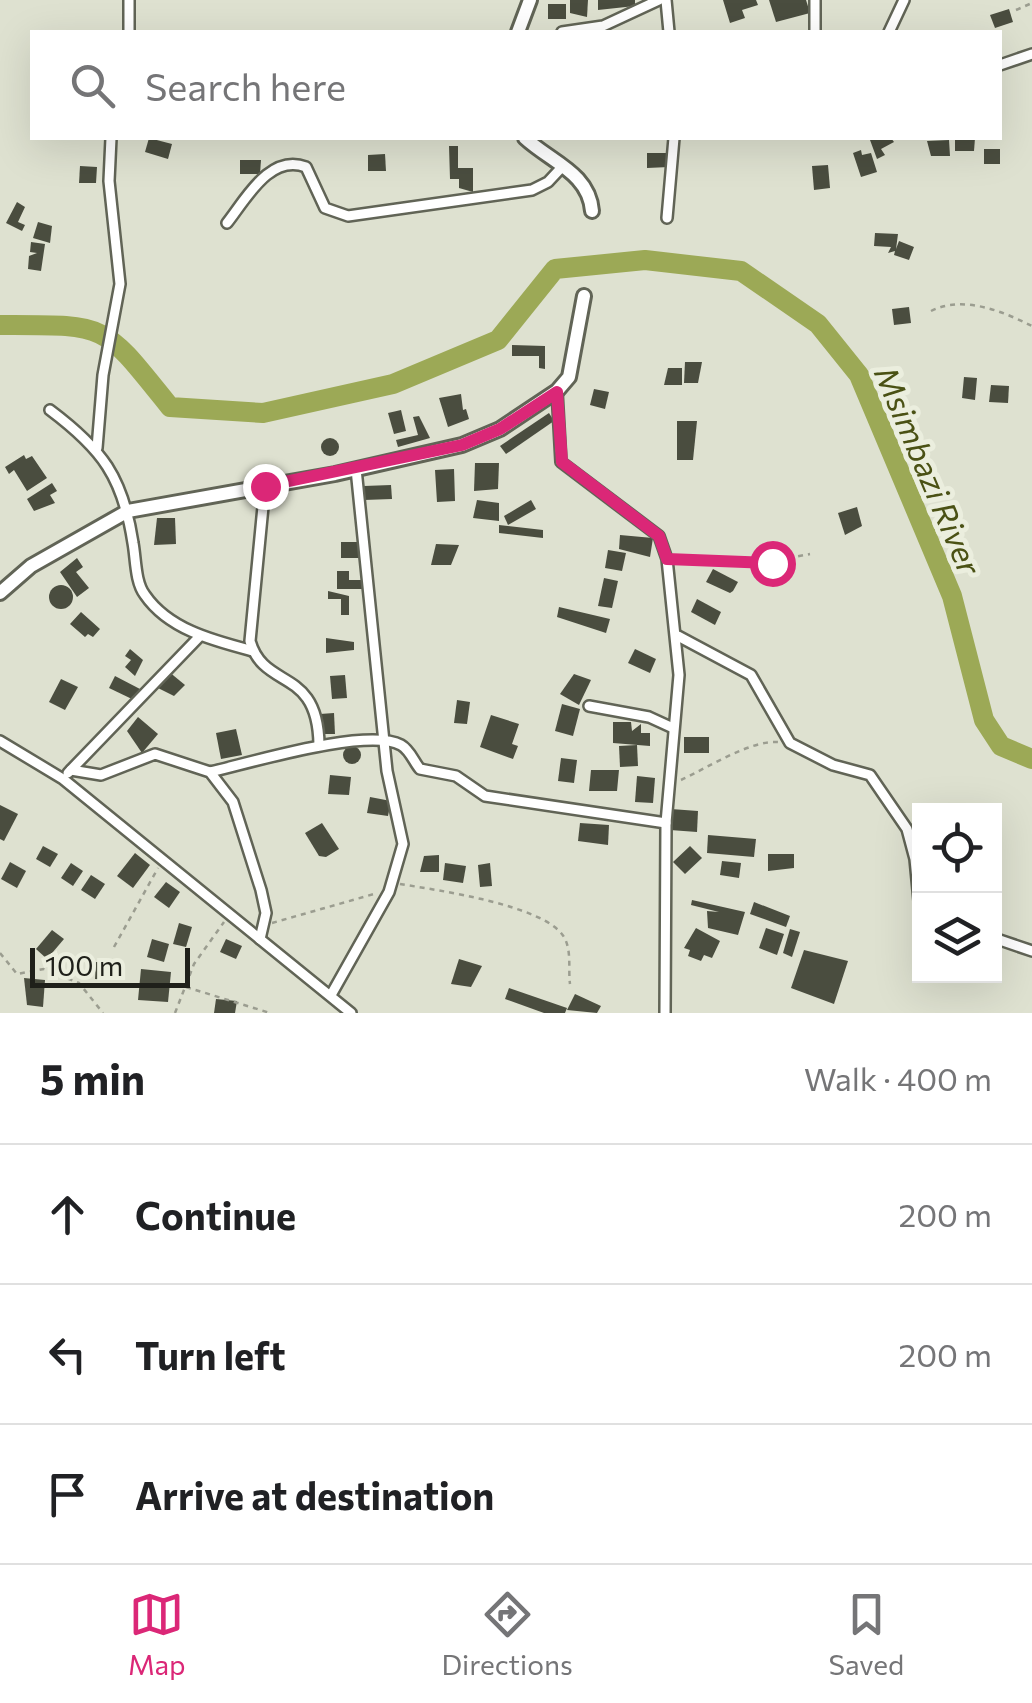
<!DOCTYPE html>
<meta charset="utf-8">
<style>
body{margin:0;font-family:Commissioner,sans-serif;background:#f6f6f6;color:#202124}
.controls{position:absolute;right:30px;bottom:30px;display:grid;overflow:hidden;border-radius:0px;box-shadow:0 10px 40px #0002}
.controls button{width:90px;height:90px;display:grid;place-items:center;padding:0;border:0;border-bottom:2px solid #e0e0e0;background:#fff;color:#202124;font:50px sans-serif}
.scale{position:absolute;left:30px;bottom:25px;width:160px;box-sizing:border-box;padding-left:10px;border:5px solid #1f201a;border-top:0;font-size:28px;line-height:35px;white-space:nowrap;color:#1f201a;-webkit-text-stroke:8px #ebeede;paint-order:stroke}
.stop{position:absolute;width:30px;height:30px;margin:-22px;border:8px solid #db2777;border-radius:50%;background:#fff}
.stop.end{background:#db2777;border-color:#fff;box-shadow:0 2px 10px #0008}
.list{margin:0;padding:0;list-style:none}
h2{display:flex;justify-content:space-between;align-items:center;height:130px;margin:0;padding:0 40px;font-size:42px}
h2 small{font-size:32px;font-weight:400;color:#757577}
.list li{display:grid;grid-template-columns:65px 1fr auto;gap:30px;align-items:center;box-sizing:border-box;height:140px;padding:0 40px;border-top:2px solid #e0e0e0}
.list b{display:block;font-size:38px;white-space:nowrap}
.list em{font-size:32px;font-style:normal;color:#757577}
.icon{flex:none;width:55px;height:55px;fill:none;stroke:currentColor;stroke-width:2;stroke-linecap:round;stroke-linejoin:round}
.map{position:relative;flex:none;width:1032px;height:1013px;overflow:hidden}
.search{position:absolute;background:#fff;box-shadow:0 10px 40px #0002;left:30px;right:30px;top:30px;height:110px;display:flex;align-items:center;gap:25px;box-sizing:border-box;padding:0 35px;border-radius:0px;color:#757577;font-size:38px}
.sheet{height:550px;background:#fff}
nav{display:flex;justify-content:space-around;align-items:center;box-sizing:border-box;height:140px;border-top:2px solid #e0e0e0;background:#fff;font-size:28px;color:#757577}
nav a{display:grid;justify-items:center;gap:5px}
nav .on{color:#db2777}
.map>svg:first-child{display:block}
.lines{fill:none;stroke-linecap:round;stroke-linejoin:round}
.river{stroke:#9ca956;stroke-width:20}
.building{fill:#4a4d3f}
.street-casing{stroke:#616456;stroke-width:14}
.secondary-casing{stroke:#616456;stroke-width:18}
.path{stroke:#9b9d90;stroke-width:2.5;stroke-dasharray:5 5;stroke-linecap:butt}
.street{stroke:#fff;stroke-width:9}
.secondary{stroke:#fff;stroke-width:12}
.route{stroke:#db2777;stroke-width:12}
.labels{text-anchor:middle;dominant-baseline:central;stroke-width:10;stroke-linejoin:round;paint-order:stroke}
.water-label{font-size:32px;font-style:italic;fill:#4a5114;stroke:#ebeede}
</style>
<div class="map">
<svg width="1032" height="1013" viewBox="0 0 1032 1013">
<rect width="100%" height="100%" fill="#dee1d0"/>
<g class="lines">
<path class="river" d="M0 325C109 325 102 322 170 407L263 413 393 384 498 340 555 269 645 260 741 271 818 324 859 375 952 596 984 720 1001 746 1032 759"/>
</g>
<g class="building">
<path d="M570 0H588L587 17 570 13Z"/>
<path d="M598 0H635V6L598 10Z"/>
<path d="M723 0H756L758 5 742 10 745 18 730 23Z"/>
<path d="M769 0H806L810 13 776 22Z"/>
<rect x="548" y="4" width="18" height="15"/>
<path d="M1009 9 1013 22 995 28 990 15Z"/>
<path d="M149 138 172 144 168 159 145 152Z"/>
<path d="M875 138H891L894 142 881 149 885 155 877 159 870 140Z"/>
<path d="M955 138H975L974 151H955Z"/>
<path d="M949 140 950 156H931L927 141Z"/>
<path d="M449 146H458V168H473V192L459 188V179H450Z"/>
<rect x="984" y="149" width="16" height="15"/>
<path d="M861 150 862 155 871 153 877 172 861 177 853 153Z"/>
<path d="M647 153H669V167L647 168Z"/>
<path d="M385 154 386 171H368V155Z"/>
<path d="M240 160H261L260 174H240Z"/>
<path d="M828 165 830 188 814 190 812 166Z"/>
<path d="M80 166 97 167 96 183H79Z"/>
<path d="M17 202 25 207 18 222 25 225 22 231 6 223Z"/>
<path d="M38 222 52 226 50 243 33 238Z"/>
<path d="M875 233 898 234 896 249 899 241 914 247 909 260 894 255 895 251 888 253 891 247 874 246Z"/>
<path d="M31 242 45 244 41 271 28 269 29 256 37 253 30 252Z"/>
<path d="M909 307 911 323 894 325 892 309Z"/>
<path d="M512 345 545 346V369L539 368V356H512Z"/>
<path d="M685 362H702L698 383H684Z"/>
<path d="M668 368H682V385H664Z"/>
<path d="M964 377 977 378 975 400 962 398Z"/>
<path d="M991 385 1009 386 1008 403 989 402Z"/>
<path d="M594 389 609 392 605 409 590 405Z"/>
<path d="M461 394 463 410 466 409 469 419 448 427 439 398Z"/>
<path d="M401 410 406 431 394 434 388 413Z"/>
<path d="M549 413 554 421 506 454 500 446Z"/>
<path d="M419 416 430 438 398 447 396 440 418 435 413 417Z"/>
<path d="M677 421H697L693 460H677Z"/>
<circle cx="330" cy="447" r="9"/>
<path d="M24 455 26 459 32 456 47 478 27 491 14 470 9 474 5 467Z"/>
<path d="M475 463H499L498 489 474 491Z"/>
<path d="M454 469 455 501 437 502 435 470Z"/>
<path d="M52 483 57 491 50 495 55 503 34 511 27 499Z"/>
<path d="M391 485 392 499 364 500V486Z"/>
<path d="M477 500 499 503V521L473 518Z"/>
<path d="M531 500 536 509 508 525 504 516Z"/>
<path d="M857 507 862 526 845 535 838 513Z"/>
<path d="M157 518H175L176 544 154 545Z"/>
<path d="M499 525 543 530V538L499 533Z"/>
<path d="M620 535 653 538 650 557 619 549Z"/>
<rect x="341" y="542" width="20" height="16"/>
<path d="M436 544 459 545 451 565H431Z"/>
<path d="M608 550 626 553 622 571 605 568Z"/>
<path d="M77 558 83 567 76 572 89 588 77 597 60 572Z"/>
<path d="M713 569 738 582 733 591 730 593 706 582Z"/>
<path d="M337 571H349V580H362V589H337Z"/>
<path d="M604 578 618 581 612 608 598 606Z"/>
<circle cx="61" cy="597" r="12"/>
<path d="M328 591 349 596V615H341V599H328Z"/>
<path d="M697 599 721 612 715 625 691 612Z"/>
<path d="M559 607 610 619 606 633 557 617Z"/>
<path d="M81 612 100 629 93 637 88 634 85 637 70 624Z"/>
<path d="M326 638 354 642V650L326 653Z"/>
<path d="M130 649 143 660 135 676 125 667 131 660 125 656Z"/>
<path d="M635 649 656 659 650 673 628 663Z"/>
<path d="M168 671 185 685 174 696 154 686Z"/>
<path d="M574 674 591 680 579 705 560 694Z"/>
<path d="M345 675 347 698 332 699 330 676Z"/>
<path d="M115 676 140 689 134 700 109 688Z"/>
<path d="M61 679 78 687 65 710 49 702Z"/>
<path d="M457 700 470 702 467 724 454 723Z"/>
<path d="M562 704 580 709 573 736 555 731Z"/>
<path d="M334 713 335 734H321L320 714Z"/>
<path d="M491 715 519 724 512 744 518 746 513 759 480 747Z"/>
<path d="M138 717 158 734 142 753 127 731Z"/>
<path d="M613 722H631L632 731 641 724V733H650V746L613 743Z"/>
<path d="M236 729 242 755 221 759 216 733Z"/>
<rect x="684" y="737" width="25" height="16"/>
<path d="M637 745 638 766 620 767 619 746Z"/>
<circle cx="352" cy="755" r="9"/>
<path d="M561 758 577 760 574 783 558 781Z"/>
<path d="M591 770H619L617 791H589Z"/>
<path d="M330 775 351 777 349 795 328 794Z"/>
<path d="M637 776 655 778 653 803 635 802Z"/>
<path d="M370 797 391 801 388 816 367 813Z"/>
<path d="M0 805 18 814 4 841 0 839Z"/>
<path d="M671 809 698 811 697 832 670 830Z"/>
<path d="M322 823 339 849 326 857 319 856 305 833Z"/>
<path d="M580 823 609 825 608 845 578 841Z"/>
<path d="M708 835 756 839 754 857 707 853Z"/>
<path d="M43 846 58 854 50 867 36 859Z"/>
<path d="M690 846 702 858 685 874 673 862Z"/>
<path d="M135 853 150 865 133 888 117 876Z"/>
<path d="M768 854H794V868L768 871Z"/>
<path d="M439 855V872H420L424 856Z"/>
<path d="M722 861 741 863 739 878 720 875Z"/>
<path d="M10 862 26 871 17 888 1 879Z"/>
<path d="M71 863 83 871 73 886 61 878Z"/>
<path d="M445 863 466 866 463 883 443 880Z"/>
<path d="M490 863 492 886 480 887 478 865Z"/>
<path d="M91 875 105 884 95 899 81 890Z"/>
<path d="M166 882 180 892 169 908 154 897Z"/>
<path d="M692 900 745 912 738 935 708 928 707 911 719 912 691 905Z"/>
<path d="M754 902 790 916 786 927 750 914Z"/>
<path d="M179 923 192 927 186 947 173 944Z"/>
<path d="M696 928 720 941 712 958 704 955 701 961 688 956 690 950 684 948Z"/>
<path d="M766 928 784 934 777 955 759 948Z"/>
<path d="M790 929 800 932 792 957 783 953Z"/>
<path d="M52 930 64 939 47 959 36 949Z"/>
<path d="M152 939 169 944 164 962 147 957Z"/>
<path d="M226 939 242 946 236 959 220 952Z"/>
<path d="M804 950 848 961 834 1004 791 988Z"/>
<path d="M459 959 482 966 471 987 451 984Z"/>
<path d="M96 962 116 963 115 980 95 979Z"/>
<path d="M141 969 171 972 168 1002 138 1000Z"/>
<path d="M24 978 45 980 43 1007 27 1005Z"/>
<path d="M509 988 567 1008 565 1013H544L505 999Z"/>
<path d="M575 994 601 1006 597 1013 567 1010Z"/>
<path d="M216 999 237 1001 235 1013H214Z"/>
</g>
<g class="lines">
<defs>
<g id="street">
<path d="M666 0 669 32"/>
<path d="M129 32V0"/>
<path d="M562 32 603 26 659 0"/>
<path d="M815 32V0"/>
<path d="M889 32 904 0"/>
<path d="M1000 65 1032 54"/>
<path d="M667 218 674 138"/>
<path d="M227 223C246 199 270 153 306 167L325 208 348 216 532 190 548 182 562 167"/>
<path d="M557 391 561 462 659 536 667 559 679 675 666 823 665 1013"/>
<path d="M50 410C102 449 123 477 133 543 136 559 135 582 145 595 169 630 215 641 253 651"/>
<path d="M97 448 103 375 120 284 109 181 111 138"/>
<path d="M265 486 250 641C264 691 318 666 319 745"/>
<path d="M678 636 751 675 790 743 833 765 870 775 907 829 915 859 920 911"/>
<path d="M589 706 649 717 673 728"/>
<path d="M0 741 63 779 351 1013"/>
<path d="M71 770 101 775 155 754 210 772 233 802 261 890 266 913 260 939"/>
<path d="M210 772C250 763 367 727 401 745 410 750 414 762 420 769L456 776 485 796 666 823"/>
<path d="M68 773 200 636"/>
<path d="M994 938 1032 951"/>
<path d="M331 995 389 892 403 844 387 771 356 469"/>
</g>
<g id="secondary">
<path d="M518 32 530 0"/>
<path d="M525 138C551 162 589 173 592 211"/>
<path d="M0 593 31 566 128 511 335 474 462 445 500 429 557 391 569 377 584 296"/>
</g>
</defs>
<use href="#street" class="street-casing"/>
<use href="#secondary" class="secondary-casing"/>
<g class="path">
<path d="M1016 10 1032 3"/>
<path d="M931 311C963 295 1002 311 1032 326"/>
<path d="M679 559 758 564 810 554"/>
<path d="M681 780C709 767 750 740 779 742"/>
<path d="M400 884C436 890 545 905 564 937 572 951 568 970 570 984"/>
<path d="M272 923 374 894"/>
<path d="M114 947 158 868"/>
<path d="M0 953 17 974 44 969 79 983 103 1013"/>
<path d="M186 987 270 1013"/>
<path d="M175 1013 194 964 224 922"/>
</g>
<use href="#street" class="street"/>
<use href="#secondary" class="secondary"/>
</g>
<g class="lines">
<path class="route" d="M265 486 462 445 500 429 557 392 562 462 659 536 667 559 772 563"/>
</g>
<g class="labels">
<g class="water-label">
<text transform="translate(929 470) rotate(67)">Msimbazi River</text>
</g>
</g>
</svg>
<div class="controls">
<button><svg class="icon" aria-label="locate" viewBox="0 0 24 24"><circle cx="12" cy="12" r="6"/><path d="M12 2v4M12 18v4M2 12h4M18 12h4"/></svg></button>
<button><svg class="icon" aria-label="layers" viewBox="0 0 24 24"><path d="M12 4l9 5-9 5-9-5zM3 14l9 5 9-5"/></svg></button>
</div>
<div class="scale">100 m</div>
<div class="stop" style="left:772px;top:563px"></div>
<div class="stop end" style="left:265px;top:486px"></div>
<div class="search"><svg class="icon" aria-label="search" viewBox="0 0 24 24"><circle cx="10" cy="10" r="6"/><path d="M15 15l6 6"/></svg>Search here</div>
</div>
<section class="sheet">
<h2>5 min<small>Walk · 400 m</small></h2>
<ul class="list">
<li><svg class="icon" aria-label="ahead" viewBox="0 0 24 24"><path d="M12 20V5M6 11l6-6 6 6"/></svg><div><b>Continue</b></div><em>200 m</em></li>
<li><svg class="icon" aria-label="left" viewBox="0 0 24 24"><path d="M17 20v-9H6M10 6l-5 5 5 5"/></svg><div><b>Turn left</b></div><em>200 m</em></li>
<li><svg class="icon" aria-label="arrive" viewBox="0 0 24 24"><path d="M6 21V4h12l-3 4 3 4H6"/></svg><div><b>Arrive at destination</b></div></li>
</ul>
</section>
<nav>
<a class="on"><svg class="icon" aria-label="map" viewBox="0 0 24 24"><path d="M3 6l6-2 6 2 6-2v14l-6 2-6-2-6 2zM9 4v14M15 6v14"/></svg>Map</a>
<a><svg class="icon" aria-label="directions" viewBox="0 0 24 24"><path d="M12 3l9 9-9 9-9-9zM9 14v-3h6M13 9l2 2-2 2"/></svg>Directions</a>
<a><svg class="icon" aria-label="saved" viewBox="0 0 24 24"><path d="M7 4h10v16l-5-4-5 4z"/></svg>Saved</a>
</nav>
